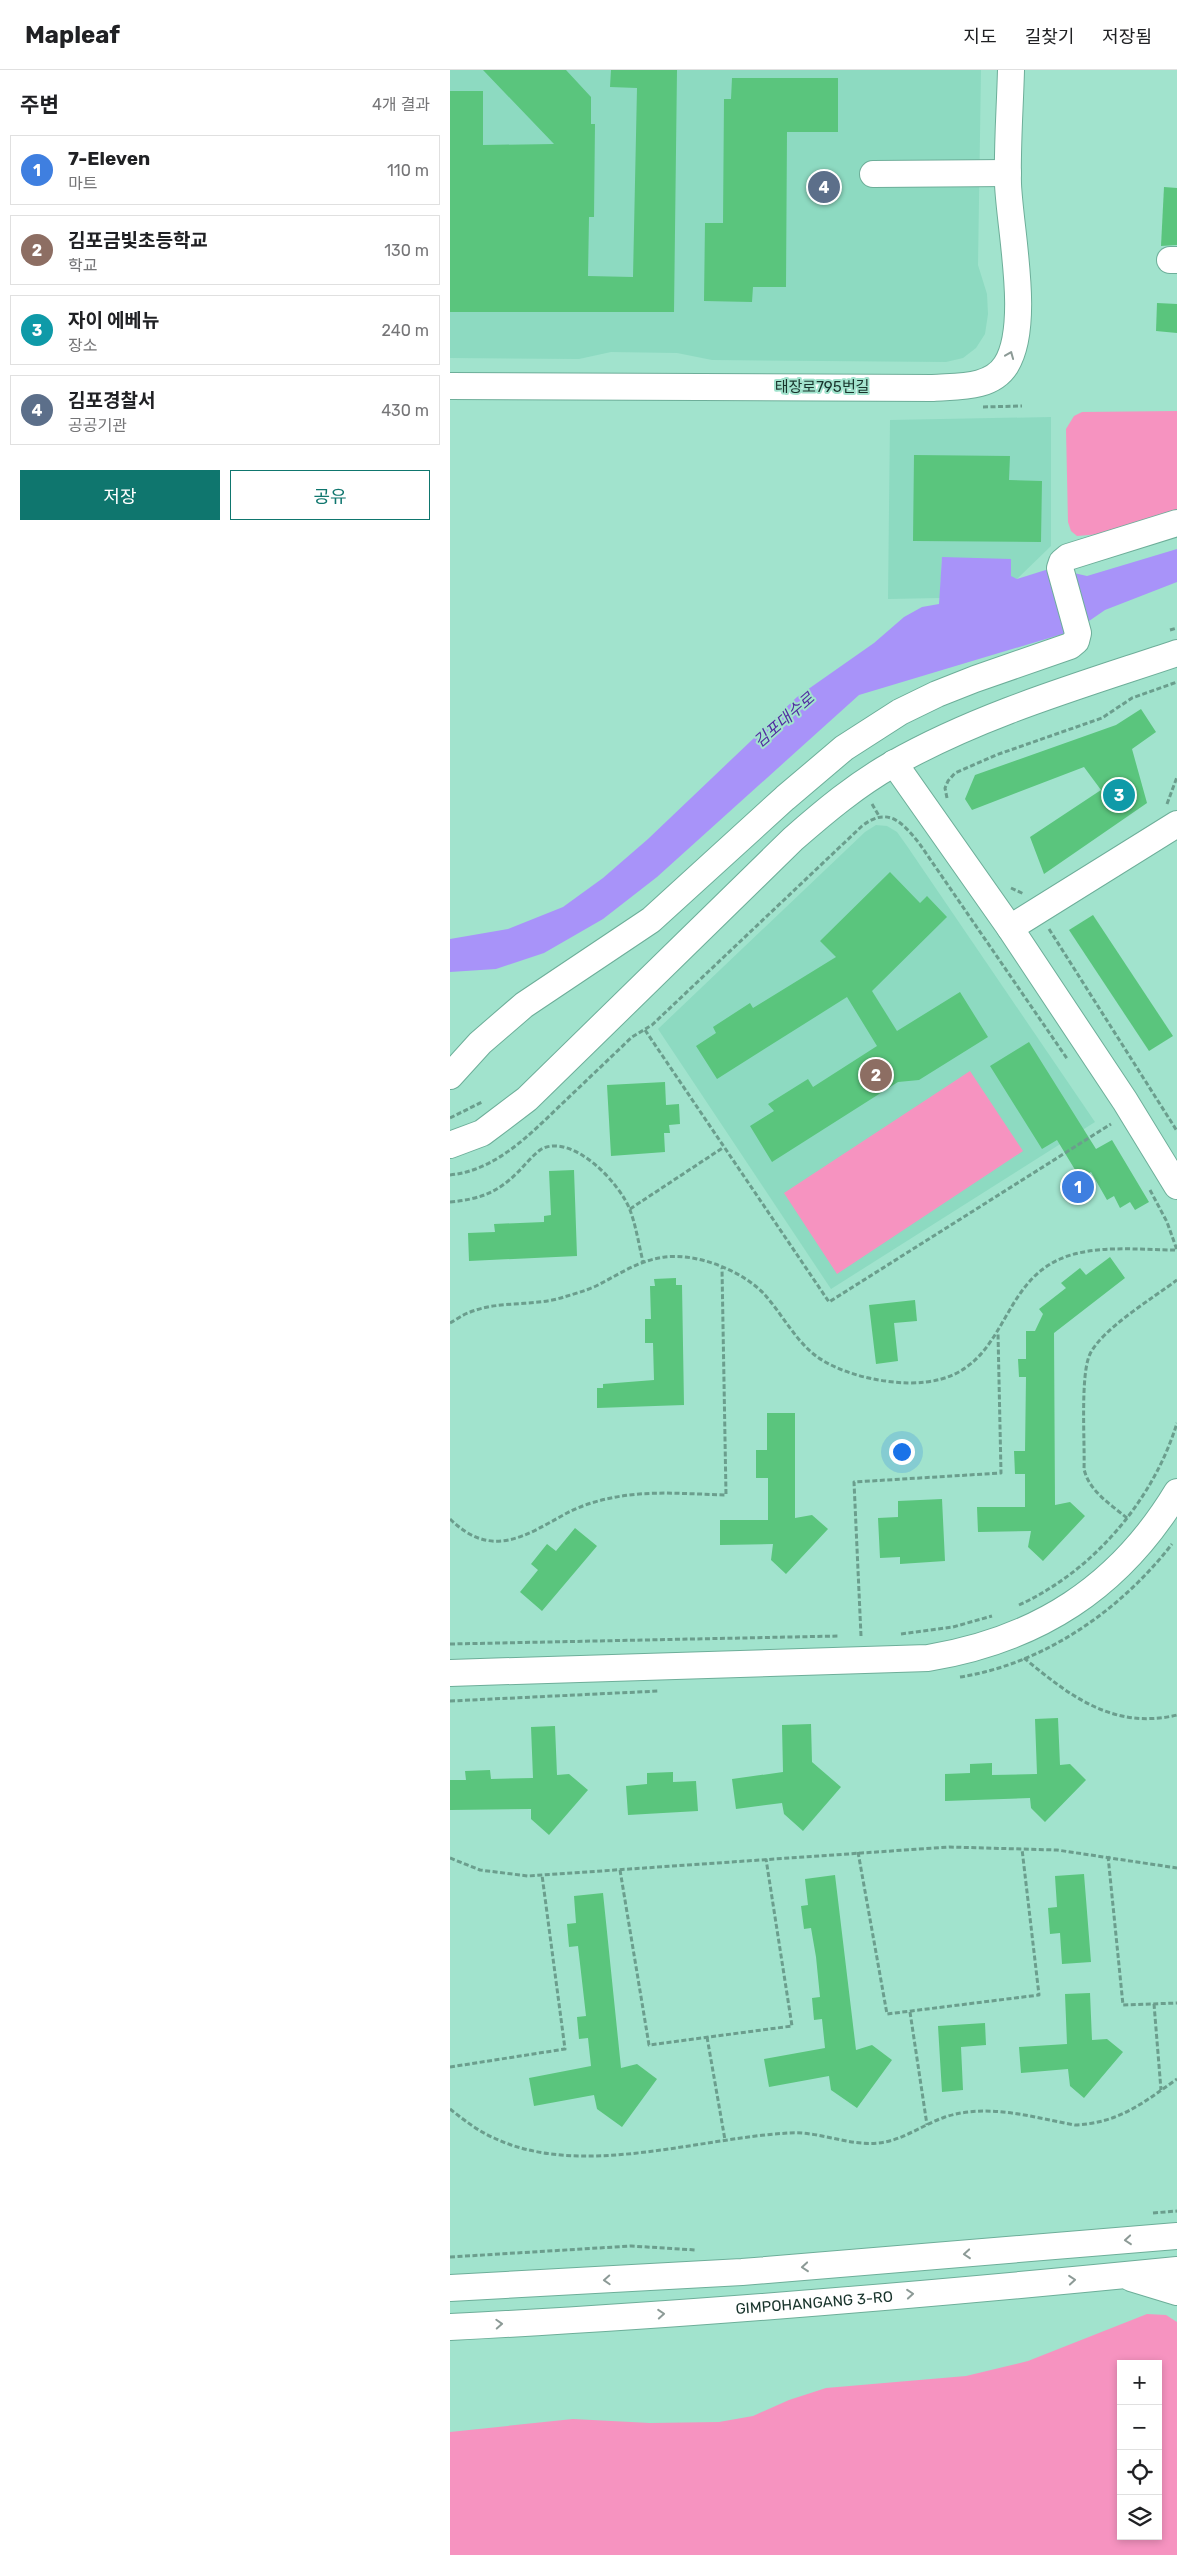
<!DOCTYPE html>
<html lang="ko">
<meta charset="utf-8">
<style>
body{margin:0;font-family:Rubik,"Noto Sans KR",sans-serif;background:#f2f2f2;color:#202124}
.controls{position:absolute;right:15px;bottom:15px;display:grid;overflow:hidden;border-radius:0px;box-shadow:0 2px 8px #0003}
.controls button{width:45px;height:45px;display:grid;place-items:center;padding:0;border:0;border-bottom:1px solid #e0e0e0;background:#fff;color:#202124;font:25px sans-serif}
.you{position:absolute;left:451px;top:1381px;width:18px;height:18px;margin:-12px;border:4px solid #fff;border-radius:50%;background:#1a73e8;box-shadow:0 0 0 8px #1a73e833}
.badge{display:grid;place-items:center;width:32px;height:32px;border-radius:50%;background:#0f766e;color:#fff;font-size:16px;font-weight:700}
.pin{position:absolute;translate:-50% -50%;border:2px solid #fff;box-shadow:0 1px 5px #0006}
.list{margin:0;padding:0;list-style:none}
h2{display:flex;justify-content:space-between;align-items:center;height:65px;margin:0;padding:0 20px;font-size:21px}
h2 small{font-size:16px;font-weight:400;color:#757577}
.list li{display:grid;grid-template-columns:32px 1fr auto;gap:15px;align-items:center;box-sizing:border-box;height:70px;margin:0 10px 10px;padding:0 10px;border:1px solid #e0e0e0;border-radius:0px}
.list b{display:block;font-size:19px;white-space:nowrap}
.list p{margin:0;font-size:16px;white-space:nowrap;color:#757577}
.list em{font-size:16px;font-style:normal;color:#757577}
.actions{display:flex;gap:10px;padding:15px 20px}
.actions a{flex:1;padding:11px 0;border:1px solid #0f766e;border-radius:0px;text-align:center;font-size:18px;color:#0f766e}
.actions .main{background:#0f766e;color:#fff}
.icon{flex:none;width:28px;height:28px;fill:none;stroke:currentColor;stroke-width:2;stroke-linecap:round;stroke-linejoin:round}
.map{position:relative;flex:none;width:727px;height:2485px;overflow:hidden}
header{display:flex;align-items:center;gap:30px;box-sizing:border-box;height:70px;padding:0 25px;background:#fff;border-bottom:1px solid #e0e0e0}
header strong{font-size:24px}
nav{display:flex;gap:28px;margin-inline-start:auto;font-size:18px}
main{display:flex}
aside{flex:1;background:#fff}
.map>svg:first-child{display:block}
.built{fill:#8ddac1}
.green{fill:#f693c0;fill-rule:evenodd}
.water{fill:#a893f9}
.building{fill:#5ac57d}
.lines{fill:none;stroke-linecap:round;stroke-linejoin:round}
.minor-casing{stroke:#6dae99;stroke-width:28}
.path{stroke:#6b9e8d;stroke-width:3;stroke-dasharray:5 2.5;stroke-linecap:butt}
.minor{stroke:#fff;stroke-width:26}
.oneway{stroke:#8c9a96}
.labels{text-anchor:middle;dominant-baseline:central;stroke-width:4;stroke-linejoin:round;paint-order:stroke}
.street-label{font-size:15px;fill:#19342c;stroke:#a1e3cd}
.water-label{font-size:16px;font-style:italic;fill:#522ca0;stroke:#a1e3cd}
</style>
<header>
<strong>Mapleaf</strong>
<nav><a>지도</a><a>길찾기</a><a>저장됨</a></nav>
</header>
<main>
<aside>
<h2>주변<small>4개 결과</small></h2>
<ul class="list">
<li><span class="badge" style="background:#3f7fe0">1</span><div><b>7-Eleven</b><p>마트</p></div><em>110 m</em></li>
<li><span class="badge" style="background:#8d6e63">2</span><div><b>김포금빛초등학교</b><p>학교</p></div><em>130 m</em></li>
<li><span class="badge" style="background:#0f9aa8">3</span><div><b>자이 에베뉴</b><p>장소</p></div><em>240 m</em></li>
<li><span class="badge" style="background:#5c6f8a">4</span><div><b>김포경찰서</b><p>공공기관</p></div><em>430 m</em></li>
</ul>
<div class="actions"><a class="main">저장</a><a>공유</a></div>
</aside>
<div class="map">
<svg width="727" height="2485" viewBox="0 0 727 2485">
<rect width="100%" height="100%" fill="#a1e3cd"/>
<g class="built">
<path d="M0 0H531L528 195 537 224 538 244 535 264 526 278 513 288 496 292 262 290 227 283 161 282 129 289 0 288Z"/>
<path d="M601 347V476L567 509 492 487 490 528 438 529 440 350Z"/>
<path d="M426 755 437 756 447 762 457 776 645 1052 381 1219 208 959 415 762Z"/>
</g>
<g class="green">
<path d="M727 341V441L651 464 627 466 621 461 618 452 616 359 624 346 632 342Z"/>
<path d="M520 1001 573 1081 387 1204 334 1123Z"/>
<path d="M697 2244 716 2245 727 2252V2485H0V2362L123 2349 200 2353 269 2352 303 2346 339 2330 376 2318 516 2306 578 2291ZM671 2294H708V2466H671Z"/>
</g>
<path class="water" d="M727 479V512L655 540 626 560 409 625 207 807 153 849 94 883 46 899 0 902V869L58 859 113 837 153 808 198 769 347 627 424 573 454 547 472 537 489 534 492 487 561 489V506L567 509 602 498 637 506Z"/>
<g class="building">
<path d="M33 0H116L141 27V54H145L144 147H139L138 206 183 207 187 18 160 17 161 0H227L224 242H0V21H33V75L104 74Z"/>
<path d="M282 8H388V62H337L336 217H303L302 232 254 231 255 153H273L274 29H281Z"/>
<path d="M714 117 727 118V175L711 176Z"/>
<path d="M707 233 727 234V263L706 261Z"/>
<path d="M464 385 560 386 559 410 592 411 591 472 463 471Z"/>
<path d="M691 639 706 662 682 679 697 733 594 804 580 767 651 720 634 697 522 740 515 729 525 705 666 655Z"/>
<path d="M440 802 470 833 477 826 497 847 422 921 447 961 510 922 538 967 469 1010 448 1012 322 1092 300 1056 324 1041 318 1034 358 1009 363 1017 427 976 397 927 267 1009 246 976 266 963 263 957 300 933 303 938 386 887 370 871Z"/>
<path d="M643 845 723 966 699 981 619 860Z"/>
<path d="M579 972 646 1079 662 1070 699 1132 685 1140 680 1132 670 1138 664 1126 657 1130 641 1102 630 1108 607 1070 592 1079 540 996Z"/>
<path d="M215 1012 216 1035 229 1034 230 1054 219 1055 220 1063H214L215 1082 161 1086 157 1015Z"/>
<path d="M124 1100 127 1186 19 1191 18 1163 45 1162 44 1154 94 1152V1146L101 1145 99 1101Z"/>
<path d="M660 1187 675 1208 604 1263 605 1435 620 1432 635 1446 593 1491 578 1477 581 1461 528 1462 527 1437H575V1404H565L564 1381H575L576 1307H569L568 1289H576V1261H585L593 1244 589 1239 616 1218 611 1213 630 1198 636 1205Z"/>
<path d="M226 1208V1215H232L234 1335 147 1338V1318H153V1314L204 1310 203 1273H195V1249H201L200 1216H205L204 1209Z"/>
<path d="M465 1230 467 1251 444 1253 448 1291 426 1294 419 1235Z"/>
<path d="M317 1343H345V1448L362 1445 378 1459 336 1504 321 1490 323 1474 270 1475V1450H318V1408H306V1380H317Z"/>
<path d="M492 1429 495 1491 450 1494V1487L430 1488 428 1448 448 1447V1431Z"/>
<path d="M125 1458 147 1476 92 1541 70 1522 88 1500 81 1494 97 1474 106 1481Z"/>
<path d="M608 1648 610 1695 620 1694 636 1710 595 1752 581 1738 580 1728 495 1731V1704L520 1703V1694L542 1693V1705L587 1704 585 1649Z"/>
<path d="M361 1654 362 1692 391 1717 353 1761 334 1744 332 1733 286 1739 282 1709 333 1702 332 1655Z"/>
<path d="M105 1656 107 1705 119 1704 138 1720 99 1765 81 1749V1739L0 1740V1710H16L15 1701 40 1700 41 1709 83 1708 81 1657Z"/>
<path d="M223 1702V1712L246 1711 248 1741 178 1745 176 1716 197 1714V1703Z"/>
<path d="M634 1804 641 1892 612 1894 610 1863 600 1864 598 1838 607 1837 605 1806Z"/>
<path d="M385 1805 406 1980 422 1975 442 1990 407 2038 381 2020 379 2006 319 2017 314 1989 375 1978 372 1949 364 1950 362 1928 370 1927 366 1887 361 1858 354 1859 351 1836 358 1835 355 1809Z"/>
<path d="M153 1823 171 1998 187 1994 207 2009 172 2057 147 2039 144 2025 84 2036 79 2008 141 1996 138 1968 129 1969 127 1947 136 1946 128 1876 119 1877 117 1854 126 1853 124 1826Z"/>
<path d="M640 1923 642 1970 657 1969 673 1982 634 2028 620 2016 618 1999 571 2003 569 1977 617 1974 615 1924Z"/>
<path d="M535 1953 536 1975 511 1977 513 2020 492 2022 488 1956Z"/>
</g>
<g class="lines">
<defs>
<g id="minor">
<path d="M423 104 558 103"/>
<path d="M720 190H727"/>
<path d="M0 316 483 318C507 316 541 319 556 295 581 255 560 161 558 114 557 76 560 38 561 0"/>
<path d="M444 693 560 858 675 1031 727 1116"/>
<path d="M560 858 727 754"/>
<path d="M0 1006 30 973 74 935 201 850 335 728 394 678 450 642 487 624 525 609 620 576 626 571 628 563 610 498 612 492 618 487 727 453"/>
<path d="M0 1075 32 1063 77 1029 343 769C375 741 406 715 443 694 531 644 632 615 727 583"/>
<path d="M0 1603 478 1588C587 1570 669 1518 727 1422"/>
<path d="M681 2208 727 2222"/>
<path d="M0 2218 292 2202 727 2166"/>
<path id="s1" d="M0 2257C243 2245 485 2224 727 2200"/>
</g>
</defs>
<use href="#minor" class="minor-casing"/>
<g class="path">
<path d="M533 337 572 336"/>
<path d="M720 560 727 558"/>
<path d="M497 728 495 718 498 711 505 703 546 685 652 648 682 628 727 612"/>
<path d="M422 734 429 746"/>
<path d="M717 734 727 707"/>
<path d="M561 818 574 824"/>
<path d="M599 859 727 1061"/>
<path d="M195 960 379 1232 661 1054"/>
<path d="M0 1048 32 1032"/>
<path d="M0 1105C48 1100 82 1062 116 1030 138 1009 160 988 182 967L202 955 412 756C438 736 452 752 469 773L618 990"/>
<path d="M700 1120 717 1152 727 1180"/>
<path d="M0 1132C30 1129 47 1123 68 1102 75 1095 82 1086 90 1080 121 1061 170 1113 180 1140 186 1156 189 1175 193 1192"/>
<path d="M180 1139 274 1077"/>
<path d="M0 1253C6 1250 12 1245 18 1243 47 1230 83 1237 114 1227 124 1224 135 1221 146 1216 168 1205 189 1190 215 1187 248 1183 293 1201 315 1225 332 1244 345 1270 366 1286 391 1304 428 1312 458 1313 559 1314 542 1219 610 1189 644 1174 691 1180 727 1180"/>
<path d="M677 1448C660 1434 639 1421 634 1399 635 1373 630 1305 640 1284 652 1259 703 1228 727 1210"/>
<path d="M0 1449C42 1490 75 1466 117 1443 130 1436 146 1431 161 1428 198 1420 238 1424 276 1425L272 1198"/>
<path d="M569 1535C643 1501 703 1431 727 1353"/>
<path d="M451 1564 503 1557 542 1546"/>
<path d="M411 1566 404 1412 551 1403 548 1263"/>
<path d="M0 1574 389 1566"/>
<path d="M574 1588C620 1626 663 1660 727 1645"/>
<path d="M510 1607C594 1594 671 1540 722 1474"/>
<path d="M0 1631 209 1621"/>
<path d="M408 1782 437 1944 589 1925 572 1779"/>
<path d="M658 1786 673 1935 727 1933"/>
<path d="M0 1788 30 1800 78 1806 499 1777 607 1780 727 1798"/>
<path d="M170 1800 199 1975 342 1956 316 1789"/>
<path d="M704 1934 711 2020"/>
<path d="M460 1942 477 2055"/>
<path d="M257 1967 275 2070"/>
<path d="M0 1997 115 1979 92 1805"/>
<path d="M0 2039C14 2050 28 2061 44 2068 131 2109 247 2068 339 2063 369 2061 398 2076 428 2073 452 2071 472 2055 495 2047 538 2033 581 2047 625 2055 669 2053 693 2033 727 2009"/>
<path d="M703 2143 727 2141"/>
<path d="M0 2187 181 2176 246 2180"/>
</g>
<use href="#minor" class="minor"/>
</g>
<defs><path id="oneway-chevron" d="M-2-3.5L2.5 0L-2 3.5" fill="none" stroke-width="1.6" stroke-linecap="round" stroke-linejoin="round" transform="scale(1.25)"/></defs>
<g class="oneway">
<use href="#oneway-chevron" transform="translate(560 285) rotate(-68)"/>
<use href="#oneway-chevron" transform="translate(678 2170) rotate(175)"/>
<use href="#oneway-chevron" transform="translate(517 2184) rotate(175)"/>
<use href="#oneway-chevron" transform="translate(355 2197) rotate(175)"/>
<use href="#oneway-chevron" transform="translate(157 2210) rotate(177)"/>
<use href="#oneway-chevron" transform="translate(622 2210) rotate(-5)"/>
<use href="#oneway-chevron" transform="translate(460 2224) rotate(-5)"/>
<use href="#oneway-chevron" transform="translate(211 2244) rotate(-4)"/>
<use href="#oneway-chevron" transform="translate(49 2254) rotate(-3)"/>
</g>
<g class="labels">
<g class="street-label">
<text x="372" y="317">태장로795번길</text>
<text stroke="none"><textPath href="#s1" startOffset="365">GIMPOHANGANG 3-RO</textPath></text>
</g>
<g class="water-label">
<text transform="translate(334 650) rotate(-41)">김포대수로</text>
</g>
</g>
</svg>
<div class="controls">
<button>+</button>
<button>−</button>
<button><svg class="icon" aria-label="locate" viewBox="0 0 24 24"><circle cx="12" cy="12" r="6"/><path d="M12 2v4M12 18v4M2 12h4M18 12h4"/></svg></button>
<button><svg class="icon" aria-label="layers" viewBox="0 0 24 24"><path d="M12 4l9 5-9 5-9-5zM3 14l9 5 9-5"/></svg></button>
</div>
<div class="you"></div>
<div class="pin badge" style="left:628px;top:1117px;background:#3f7fe0">1</div>
<div class="pin badge" style="left:426px;top:1005px;background:#8d6e63">2</div>
<div class="pin badge" style="left:669px;top:725px;background:#0f9aa8">3</div>
<div class="pin badge" style="left:374px;top:117px;background:#5c6f8a">4</div>
</div>
</main>
